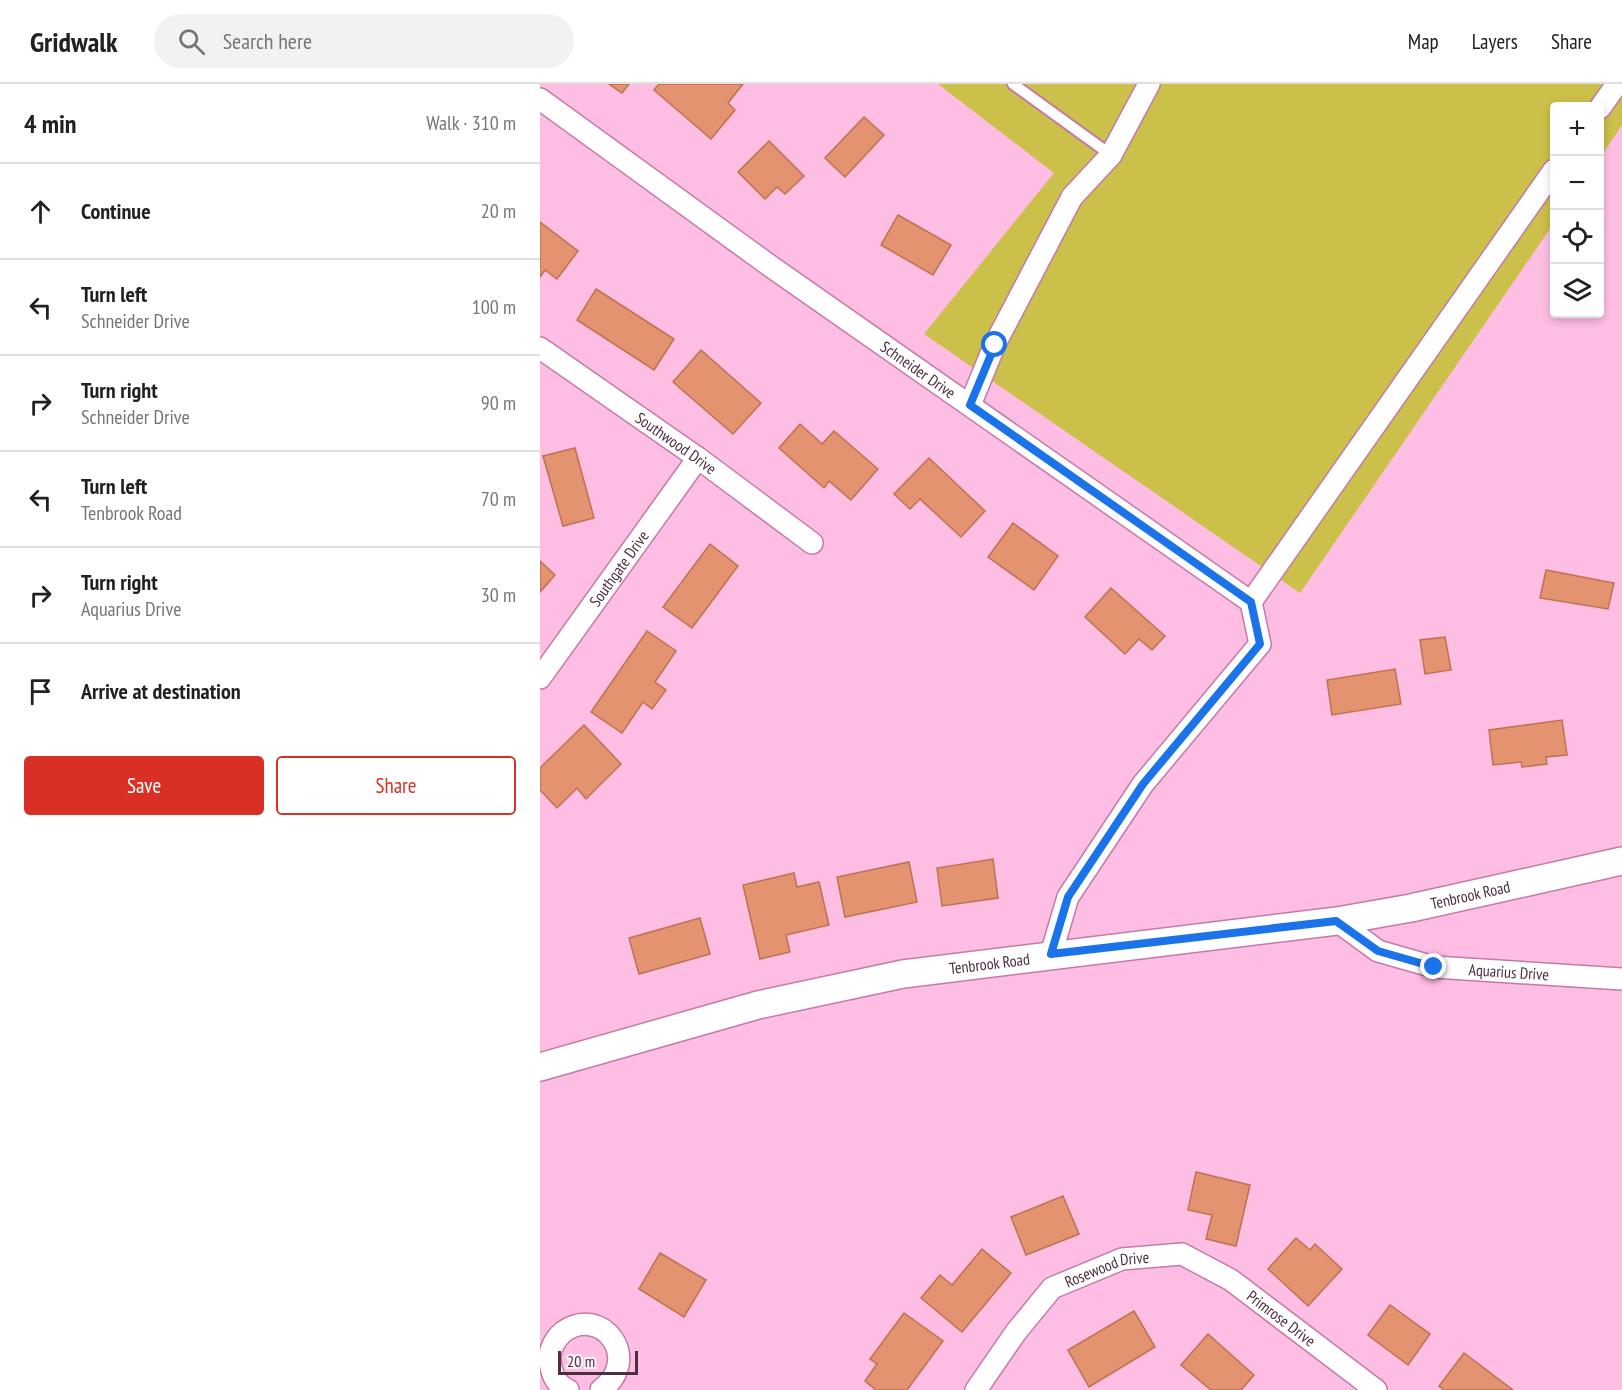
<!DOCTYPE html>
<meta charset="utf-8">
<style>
body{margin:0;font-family:"PT Sans Narrow",sans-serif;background:#f2f2f2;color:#202124}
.controls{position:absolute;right:18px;top:18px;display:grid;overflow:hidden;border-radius:6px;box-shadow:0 3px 9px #0003}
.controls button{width:54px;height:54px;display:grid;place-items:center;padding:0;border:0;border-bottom:2px solid #e0e0e0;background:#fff;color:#202124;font:30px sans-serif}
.scale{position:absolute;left:18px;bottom:15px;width:80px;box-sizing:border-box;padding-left:6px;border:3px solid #4d2d40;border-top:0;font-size:16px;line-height:21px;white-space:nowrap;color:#4d2d40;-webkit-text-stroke:4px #faf2f6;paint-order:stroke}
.stop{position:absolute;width:18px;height:18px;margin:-14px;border:4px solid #1a73e8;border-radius:50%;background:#fff}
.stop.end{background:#1a73e8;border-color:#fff;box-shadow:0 2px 6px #0008}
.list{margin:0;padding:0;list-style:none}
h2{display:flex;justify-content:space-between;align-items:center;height:78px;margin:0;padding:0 24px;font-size:26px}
h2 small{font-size:20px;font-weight:400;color:#757577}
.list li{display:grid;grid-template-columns:39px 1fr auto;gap:18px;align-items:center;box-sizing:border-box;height:96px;padding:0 24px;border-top:2px solid #e0e0e0}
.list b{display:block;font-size:22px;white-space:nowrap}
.list p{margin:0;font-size:20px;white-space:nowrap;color:#757577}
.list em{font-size:20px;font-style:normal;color:#757577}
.actions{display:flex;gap:12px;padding:18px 24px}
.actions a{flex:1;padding:14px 0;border:2px solid #d93025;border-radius:6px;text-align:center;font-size:21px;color:#d93025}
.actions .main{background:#d93025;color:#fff}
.icon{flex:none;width:33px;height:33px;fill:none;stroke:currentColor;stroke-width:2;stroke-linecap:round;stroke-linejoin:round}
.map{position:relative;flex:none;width:1082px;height:1306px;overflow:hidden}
header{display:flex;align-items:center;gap:36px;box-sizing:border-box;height:84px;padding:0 30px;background:#fff;border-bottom:2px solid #e0e0e0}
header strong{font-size:28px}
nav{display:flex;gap:33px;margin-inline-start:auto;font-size:21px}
.search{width:420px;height:54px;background:#f2f2f2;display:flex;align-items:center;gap:15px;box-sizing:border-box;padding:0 21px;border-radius:33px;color:#757577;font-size:22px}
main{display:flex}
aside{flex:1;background:#fff}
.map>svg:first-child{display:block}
.green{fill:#cbc049}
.building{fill:#e49370;stroke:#be714f;stroke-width:1.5}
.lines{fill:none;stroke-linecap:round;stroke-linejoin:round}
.service-casing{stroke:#c57aa6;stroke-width:14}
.minor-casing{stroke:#c57aa6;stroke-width:24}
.tertiary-casing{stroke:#c57aa6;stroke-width:30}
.service{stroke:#fff;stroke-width:10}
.minor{stroke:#fff;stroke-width:21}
.tertiary{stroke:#fff;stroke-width:27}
.route{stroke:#1a73e8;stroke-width:8}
.labels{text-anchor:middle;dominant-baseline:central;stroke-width:4.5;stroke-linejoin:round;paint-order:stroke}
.street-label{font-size:16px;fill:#4d2d40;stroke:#faf2f6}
</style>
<header>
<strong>Gridwalk</strong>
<div class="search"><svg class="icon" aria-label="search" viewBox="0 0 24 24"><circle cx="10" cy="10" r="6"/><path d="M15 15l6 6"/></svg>Search here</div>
<nav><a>Map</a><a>Layers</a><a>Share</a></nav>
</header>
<main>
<aside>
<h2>4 min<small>Walk · 310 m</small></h2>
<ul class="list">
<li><svg class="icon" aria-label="ahead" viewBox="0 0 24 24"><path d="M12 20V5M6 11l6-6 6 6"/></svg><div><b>Continue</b></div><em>20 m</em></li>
<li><svg class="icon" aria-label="left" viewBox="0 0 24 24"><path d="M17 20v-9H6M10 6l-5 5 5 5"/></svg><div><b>Turn left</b><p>Schneider Drive</p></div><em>100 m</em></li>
<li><svg class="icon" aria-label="right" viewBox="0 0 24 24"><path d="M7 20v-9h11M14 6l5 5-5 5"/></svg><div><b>Turn right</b><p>Schneider Drive</p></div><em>90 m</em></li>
<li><svg class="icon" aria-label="left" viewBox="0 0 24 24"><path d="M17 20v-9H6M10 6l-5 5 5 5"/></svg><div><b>Turn left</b><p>Tenbrook Road</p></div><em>70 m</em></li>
<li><svg class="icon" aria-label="right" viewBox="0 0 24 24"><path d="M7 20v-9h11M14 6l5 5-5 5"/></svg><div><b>Turn right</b><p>Aquarius Drive</p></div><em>30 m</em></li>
<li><svg class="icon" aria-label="arrive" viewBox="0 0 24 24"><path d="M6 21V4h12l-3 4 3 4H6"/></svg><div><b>Arrive at destination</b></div></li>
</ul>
<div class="actions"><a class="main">Save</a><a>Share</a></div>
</aside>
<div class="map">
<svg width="1082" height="1306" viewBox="0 0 1082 1306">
<rect width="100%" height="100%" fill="#febde2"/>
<path class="green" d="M398 0H1082V41L1060 74V22H1014V139L760 509 384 250 514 89Z"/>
<g class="building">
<path d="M69 0H89L82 9Z"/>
<path d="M119 0H203L188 19 195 26 171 55 114 6Z"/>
<path d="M324 33 344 51 305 93 285 74Z"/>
<path d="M229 57 264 92 245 110 237 103 225 115 198 88Z"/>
<path d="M358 131 411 161 393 191 341 161Z"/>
<path d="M0 138 38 167 17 195 5 186 0 193Z"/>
<path d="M56 205 134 255 114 286 37 236Z"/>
<path d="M161 266 221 319 193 350 133 298Z"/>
<path d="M260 340 282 360 294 347 338 385 311 416 289 397 284 404 239 364Z"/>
<path d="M35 364 54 434 23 442 3 372Z"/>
<path d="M389 374 445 427 421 453 380 415 370 425 354 410Z"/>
<path d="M473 439 518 472 494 506 448 473Z"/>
<path d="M170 460 198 482 152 544 123 523Z"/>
<path d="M0 477 15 491 0 508Z"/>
<path d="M1006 486 1074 499 1068 525 1000 514Z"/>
<path d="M571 504 625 552 612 566 599 555 585 570 545 533Z"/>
<path d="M107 547 136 567 115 598 126 606 112 625 103 618 82 649 51 628Z"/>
<path d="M905 553 911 586 885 590 880 556Z"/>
<path d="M855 585 861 620 792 631 787 596Z"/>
<path d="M1022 636 1027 671 1006 673 1007 680 982 683 981 678 953 681 949 646Z"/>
<path d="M44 641 81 680 46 715 37 704 17 724 0 706V684Z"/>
<path d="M453 775 458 814 402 822 397 784Z"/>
<path d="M369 778 377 818 305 833 297 793Z"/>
<path d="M254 789 257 803 279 798 289 841 246 851 250 868 220 875 203 801Z"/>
<path d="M160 834 170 870 99 890 89 854Z"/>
<path d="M656 1088 710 1101 696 1162 666 1155 672 1131 648 1126Z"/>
<path d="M523 1112 539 1150 486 1171 471 1133Z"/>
<path d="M756 1154 770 1166 775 1160 802 1185 768 1222 728 1185Z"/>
<path d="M442 1165 471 1189 422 1248 381 1214 400 1191 412 1201Z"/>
<path d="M120 1169 166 1196 144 1233 99 1205Z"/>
<path d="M850 1221 890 1250 868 1281 828 1251Z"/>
<path d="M594 1227 615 1263 549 1303 528 1266Z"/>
<path d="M364 1229 403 1257 367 1306H336L325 1297 337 1280 330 1275Z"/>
<path d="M668 1250 714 1291 701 1306H671L641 1281Z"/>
<path d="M924 1269 973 1306H904L899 1302Z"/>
</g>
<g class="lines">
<defs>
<path id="service" d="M473 0 571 71"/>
<g id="minor">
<path id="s1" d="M0 15 233 184 711 518 720 560 603 700 528 813 511 870"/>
<path d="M1060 24 1077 0"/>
<path id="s2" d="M0 264 158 374 272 459"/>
<path d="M430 321 455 260 532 113 571 71 609 0"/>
<path d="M711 518 1014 86"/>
<path id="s3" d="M0 594 158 374"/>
<path id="s4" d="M797 837 838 867 894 883 1082 895"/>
<path d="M28 1306C16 1301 11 1289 10 1276 9 1266 15 1255 23 1248 62 1220 103 1275 61 1306"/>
<path id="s5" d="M436 1306 476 1248 512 1204 582 1175 642 1170 691 1196 836 1306"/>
</g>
<g id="tertiary">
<path id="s6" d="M0 983 218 921 363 890 797 837 871 824 1082 777"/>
</g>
</defs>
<use href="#service" class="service-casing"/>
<use href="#minor" class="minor-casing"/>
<use href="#tertiary" class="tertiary-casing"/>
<use href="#service" class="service"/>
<use href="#minor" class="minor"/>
<use href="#tertiary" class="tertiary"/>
</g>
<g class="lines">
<path class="route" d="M455 261 430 321 711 518 720 560 603 700 528 813 511 870 796 837 838 867 894 883"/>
</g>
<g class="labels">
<g class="street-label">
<text stroke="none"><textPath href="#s1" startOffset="465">Schneider Drive</textPath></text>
<text stroke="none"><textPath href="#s2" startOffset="166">Southwood Drive</textPath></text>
<text stroke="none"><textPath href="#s3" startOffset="135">Southgate Drive</textPath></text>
<text stroke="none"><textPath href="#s6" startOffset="948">Tenbrook Road</textPath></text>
<text stroke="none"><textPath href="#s6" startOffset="462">Tenbrook Road</textPath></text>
<text stroke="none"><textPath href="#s4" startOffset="184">Aquarius Drive</textPath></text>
<text stroke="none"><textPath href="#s5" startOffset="186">Rosewood Drive</textPath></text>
<text stroke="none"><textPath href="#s5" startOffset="382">Primrose Drive</textPath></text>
</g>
</g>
</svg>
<div class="controls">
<button>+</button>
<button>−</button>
<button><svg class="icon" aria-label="locate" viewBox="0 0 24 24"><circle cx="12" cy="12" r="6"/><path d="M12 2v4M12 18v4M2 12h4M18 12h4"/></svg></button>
<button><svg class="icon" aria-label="layers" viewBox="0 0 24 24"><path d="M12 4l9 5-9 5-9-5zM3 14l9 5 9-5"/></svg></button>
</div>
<div class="scale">20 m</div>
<div class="stop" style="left:455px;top:261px"></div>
<div class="stop end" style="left:894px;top:883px"></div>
</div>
</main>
